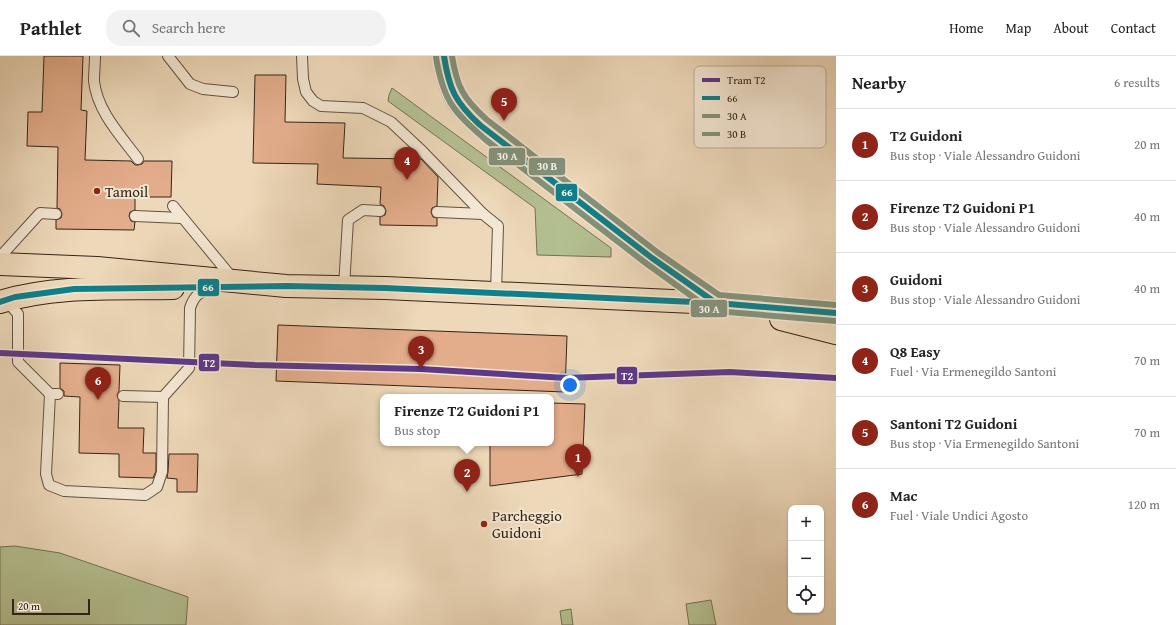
<!DOCTYPE html>
<meta charset="utf-8">
<style>
body{margin:0;font-family:"Gentium Book Plus",serif;background:#f2f2f2;color:#202124}
.controls{position:absolute;right:12px;bottom:12px;display:grid;overflow:hidden;border-radius:8px;box-shadow:0 1px 3px #0004}
.controls button{width:36px;height:36px;display:grid;place-items:center;padding:0;border:0;border-bottom:1px solid #e0e0e0;background:#fff;color:#202124;font:20px sans-serif}
.scale{position:absolute;left:12px;bottom:10px;width:78px;box-sizing:border-box;padding-left:4px;border:2px solid #352516;border-top:0;font-size:11px;line-height:14px;white-space:nowrap;color:#352516;-webkit-text-stroke:3px #f3e6d2;paint-order:stroke}
.you{position:absolute;left:570px;top:329px;width:14px;height:14px;margin:-10px;border:3px solid #fff;border-radius:50%;background:#1a73e8;box-shadow:0 0 0 6px #1a73e833}
.badge{display:grid;place-items:center;width:26px;height:26px;border-radius:50%;background:#8f2418;color:#fff;font-size:13px;font-weight:700}
.pin{position:absolute;translate:-50% -33px;filter:drop-shadow(0 1px 2px #0008)}
.pin::after{content:'';position:absolute;top:21px;width:14px;height:12px;background:inherit;clip-path:polygon(0 0,100% 0,50% 100%)}
.popup{position:absolute;left:380px;top:338px;width:174px;height:52px;box-sizing:border-box;display:grid;place-content:center;border-radius:8px;background:#fff;filter:drop-shadow(0 1px 3px #0005);font-size:13px;white-space:nowrap;color:#757577}
.popup b{font-size:15px;color:#202124}
.popup::after{content:'';position:absolute;left:50%;top:100%;margin-left:-8px;border:8px solid transparent;border-top-color:#fff}
.list{margin:0;padding:0;list-style:none}
h2{display:flex;justify-content:space-between;align-items:center;height:52px;margin:0;padding:0 16px;font-size:17px}
h2 small{font-size:13px;font-weight:400;color:#757577}
.list li{display:grid;grid-template-columns:26px 1fr auto;gap:12px;align-items:center;box-sizing:border-box;height:72px;padding:0 16px;border-top:1px solid #e0e0e0}
.list b{display:block;font-size:15px;white-space:nowrap}
.list p{margin:0;font-size:13px;white-space:nowrap;color:#757577}
.list em{font-size:13px;font-style:normal;color:#757577}
.icon{flex:none;width:22px;height:22px;fill:none;stroke:currentColor;stroke-width:2;stroke-linecap:round;stroke-linejoin:round}
.map{position:relative;flex:none;width:836px;height:569px;overflow:hidden}
header{display:flex;align-items:center;gap:24px;box-sizing:border-box;height:56px;padding:0 20px;background:#fff;border-bottom:1px solid #e0e0e0}
header strong{font-size:19px}
nav{display:flex;gap:22px;margin-inline-start:auto;font-size:14px}
.search{width:280px;height:36px;background:#f2f2f2;display:flex;align-items:center;gap:10px;box-sizing:border-box;padding:0 14px;border-radius:16px;color:#757577;font-size:15px}
main{display:flex}
aside{flex:1;background:#fff}
.map>svg:first-child{display:block}
.green{fill:#b4c092;stroke:#747254}
.building{fill:#e3ad8b;stroke:#352516}
.lines{fill:none;stroke-linecap:round;stroke-linejoin:round}
.service-casing{stroke:#63523f;stroke-width:12}
.minor-casing{stroke:#63523f;stroke-width:23}
.primary-casing{stroke:#352516;stroke-width:24}
.service{stroke:#f3e6d2;stroke-width:10}
.minor{stroke:#f3e6d2;stroke-width:21}
.primary{stroke:#edd8b9;stroke-width:22}
.bus-1-casing{stroke:#f3e6d2;stroke-width:9}
.bus-2-casing{stroke:#f3e6d2;stroke-width:9}
.bus-3-casing{stroke:#f3e6d2;stroke-width:9}
.bus-1{stroke:#0f7f89;stroke-width:6}
.bus-2{stroke:#84927b;stroke-width:6}
.bus-3{stroke:#84927b;stroke-width:6}
.tram-1-casing{stroke:#f3e6d2;stroke-width:9}
.tram-1{stroke:#5d3988;stroke-width:6}
.poi-dot{fill:#8f2418;stroke:#f3e6d2;stroke-width:1.5}
.labels{text-anchor:middle;dominant-baseline:central;stroke-width:4;stroke-linejoin:round;paint-order:stroke}
.poi-label{font-size:15px;fill:#352516;stroke:#f3e6d2;text-anchor:start}
.key{fill:#f3e6d2;stroke:#baac9a;stroke-width:1}
.key-label{font-size:11px;fill:#352516}
.line-badge{stroke:#f3e6d2;stroke-width:1.5}
.badge-label{font-size:11px;text-anchor:middle;font-weight:bold;fill:#fff}
</style>
<header>
<strong>Pathlet</strong>
<div class="search"><svg class="icon" aria-label="search" viewBox="0 0 24 24"><circle cx="10" cy="10" r="6"/><path d="M15 15l6 6"/></svg>Search here</div>
<nav><a>Home</a><a>Map</a><a>About</a><a>Contact</a></nav>
</header>
<main>
<div class="map">
<svg width="836" height="569" viewBox="0 0 836 569">
<rect width="100%" height="100%" fill="#edd8b9"/>
<filter id="stains"><feTurbulence type="fractalNoise" baseFrequency=".005" numOctaves="4"/><feColorMatrix values="0 0 0 0 .2 0 0 0 0 .09 0 0 0 0 .02 0 0 0 .5 -.17"/></filter>
<radialGradient id="worn" r=".72"><stop offset=".6" stop-color="#630" stop-opacity="0"/><stop offset="1" stop-color="#630" stop-opacity=".3"/></radialGradient>
<g class="green">
<path d="M392 32 611 192V201L537 199 535 152 388 45 389 39Z"/>
<path d="M15 490 60 497 188 541 186 569H0V491Z"/>
<path d="M711 544 716 569H689L686 548Z"/>
<path d="M571 553 573 569H562L560 555Z"/>
</g>
<g class="building">
<path d="M44 0H83L81 54 87 55 85 104 131 105 135 109H138L142 108 144 105H172L171 141H135V154L130 156 129 160 131 165 135 166 134 174 56 173V164L61 162 62 158 60 153 57 152 58 91 27 90 28 56H42Z"/>
<path d="M255 19H286L285 66 345 67 343 102 421 103 438 121 437 150 432 152 431 156 433 161 437 162V170L380 169V161L385 159 386 155 384 150 380 148 381 131 317 128 318 108 253 107Z"/>
<path d="M278 269 567 280 565 336 276 325Z"/>
<path d="M60 307 120 309 119 335 117 339 119 345 118 372H144L143 397H156V415L153 422 119 421V398L79 397 80 341 64 340V335L60 332Z"/>
<path d="M551 347 585 348 582 418 490 430V387H551Z"/>
<path d="M169 398H198L197 436H177V423L167 422 168 416Z"/>
</g>
<g class="lines">
<defs>
<g id="service">
<path d="M95 0C95 8 94 17 94 25 97 55 121 80 138 103"/>
<path d="M168 0 190 28 203 33 233 36"/>
<path d="M302 0 303 23 306 36 313 45 321 50 363 52 391 66 422 95 483 158"/>
<path d="M173 150 234 224"/>
<path d="M437 156 483 158 498 170 496 237"/>
<path d="M135 160 181 162"/>
<path d="M0 201 40 157 56 158"/>
<path d="M344 231 348 164 363 154 380 155"/>
<path d="M4 249 12 251 18 258V306L50 338H58"/>
<path d="M50 338 46 418 49 429 64 435 145 439 157 431 162 416 163 341"/>
<path d="M123 340 163 341 189 312 190 252C195 237 201 236 215 231"/>
</g>
<path id="minor" d="M444 0C449 43 460 51 491 78L652 202 716 247"/>
<g id="primary">
<path d="M0 208 97 212 286 230 385 232 716 247 836 257"/>
<path d="M0 246C55 229 115 233 173 232"/>
<path d="M781 263 836 277"/>
</g>
</defs>
<use href="#service" class="service-casing"/>
<use href="#minor" class="minor-casing"/>
<use href="#primary" class="primary-casing"/>
<use href="#service" class="service"/>
<use href="#minor" class="minor"/>
<use href="#primary" class="primary"/>
<defs>
<g id="bus-1">
<path d="M444 0C449 33 455 46 480 69L652 202 716 247H720"/>
<path d="M0 246 15 241 74 233 286 230 385 232 716 247 836 257"/>
</g>
<path id="bus-2" d="M436 1C443 45 454 56 486 84L647 208 711 254 715 255 835 265"/>
<path id="bus-3" d="M452 0C457 31 463 42 486 63L657 196 719 239 836 249"/>
</defs>
<use href="#bus-1" class="bus-1-casing"/>
<use href="#bus-2" class="bus-2-casing"/>
<use href="#bus-3" class="bus-3-casing"/>
<use href="#bus-1" class="bus-1"/>
<use href="#bus-2" class="bus-2"/>
<use href="#bus-3" class="bus-3"/>
<defs>
<path id="tram-1" d="M0 297 255 309 421 313 566 322 730 316 836 322"/>
</defs>
<use href="#tram-1" class="tram-1-casing"/>
<use href="#tram-1" class="tram-1"/>
</g>
<g class="poi-dot">
<circle cx="97" cy="135" r="4"/>
<circle cx="484" cy="468" r="4"/>
</g>
<g class="labels">
<g class="poi-label">
<text x="105" y="135">Tamoil</text>
<text x="492" y="459">Parcheggio<tspan x="492" dy="17">Guidoni</tspan></text>
</g>
</g>
<rect x="694" y="10" width="132" height="82" rx="6" class="key"/>
<rect x="702" y="22" width="18" height="4" fill="#5d3988"/>
<rect x="702" y="40" width="18" height="4" fill="#0f7f89"/>
<rect x="702" y="58" width="18" height="4" fill="#84927b"/>
<rect x="702" y="76" width="18" height="4" fill="#84927b"/>
<g class="key-label">
<text x="727" y="28">Tram T2</text>
<text x="727" y="46">66</text>
<text x="727" y="64">30 A</text>
<text x="727" y="82">30 B</text>
</g>
<g class="line-badge">
<rect x="488" y="91" width="38" height="19" rx="4" fill="#84927b"/>
<rect x="528" y="101" width="38" height="19" rx="4" fill="#84927b"/>
<rect x="555" y="127" width="23" height="19" rx="4" fill="#0f7f89"/>
<rect x="197" y="222" width="23" height="19" rx="4" fill="#0f7f89"/>
<rect x="690" y="243" width="38" height="19" rx="4" fill="#84927b"/>
<rect x="198" y="297" width="22" height="19" rx="4" fill="#5d3988"/>
<rect x="616" y="310" width="22" height="19" rx="4" fill="#5d3988"/>
</g>
<g class="badge-label">
<text x="507" y="104">30 A</text>
<text x="547" y="114">30 B</text>
<text x="567" y="140">66</text>
<text x="208" y="235">66</text>
<text x="709" y="257">30 A</text>
<text x="209" y="311">T2</text>
<text x="627" y="324">T2</text>
</g>
<rect width="100%" height="100%" filter="url(#stains)"/>
<rect width="100%" height="100%" fill="url(#worn)"/>
</svg>
<div class="controls">
<button>+</button>
<button>−</button>
<button><svg class="icon" aria-label="locate" viewBox="0 0 24 24"><circle cx="12" cy="12" r="6"/><path d="M12 2v4M12 18v4M2 12h4M18 12h4"/></svg></button>
</div>
<div class="scale">20 m</div>
<div class="you"></div>
<div class="pin badge" style="left:578px;top:421px">1</div>
<div class="pin badge" style="left:467px;top:436px">2</div>
<div class="popup"><b>Firenze T2 Guidoni P1</b>Bus stop</div>
<div class="pin badge" style="left:421px;top:313px">3</div>
<div class="pin badge" style="left:407px;top:124px">4</div>
<div class="pin badge" style="left:504px;top:65px">5</div>
<div class="pin badge" style="left:98px;top:344px">6</div>
</div>
<aside>
<h2>Nearby<small>6 results</small></h2>
<ul class="list">
<li><span class="badge">1</span><div><b>T2 Guidoni</b><p>Bus stop · Viale Alessandro Guidoni</p></div><em>20 m</em></li>
<li><span class="badge">2</span><div><b>Firenze T2 Guidoni P1</b><p>Bus stop · Viale Alessandro Guidoni</p></div><em>40 m</em></li>
<li><span class="badge">3</span><div><b>Guidoni</b><p>Bus stop · Viale Alessandro Guidoni</p></div><em>40 m</em></li>
<li><span class="badge">4</span><div><b>Q8 Easy</b><p>Fuel · Via Ermenegildo Santoni</p></div><em>70 m</em></li>
<li><span class="badge">5</span><div><b>Santoni T2 Guidoni</b><p>Bus stop · Via Ermenegildo Santoni</p></div><em>70 m</em></li>
<li><span class="badge">6</span><div><b>Mac</b><p>Fuel · Viale Undici Agosto</p></div><em>120 m</em></li>
</ul>
</aside>
</main>
